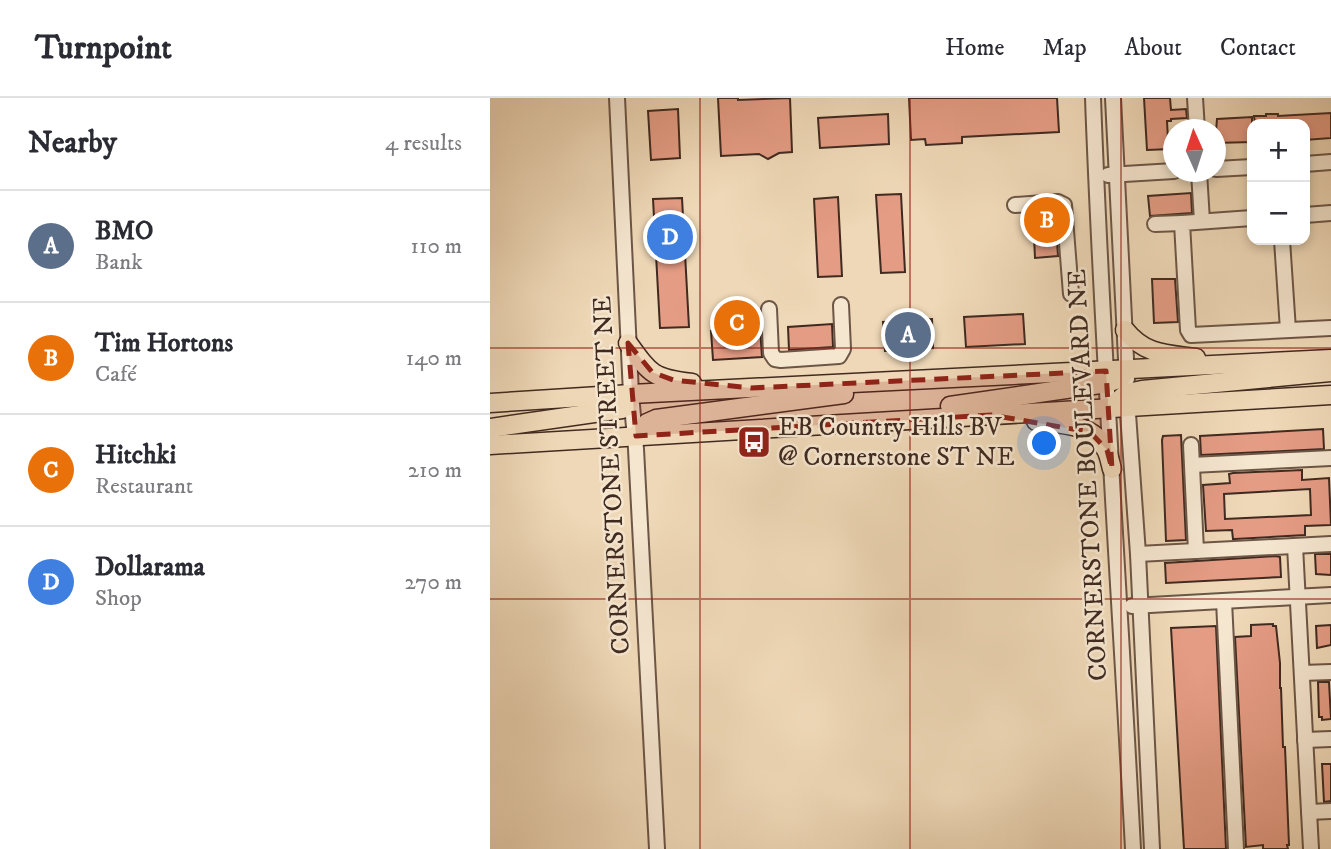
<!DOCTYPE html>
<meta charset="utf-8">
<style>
body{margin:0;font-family:"IM FELL DW Pica",serif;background:#f2f2f3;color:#2b2b33}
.controls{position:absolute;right:21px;top:21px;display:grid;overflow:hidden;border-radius:14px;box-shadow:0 4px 10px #0003}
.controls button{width:63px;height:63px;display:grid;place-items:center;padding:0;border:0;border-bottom:2px solid #e1e1e2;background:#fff;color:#2b2b33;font:35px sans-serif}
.compass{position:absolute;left:673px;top:21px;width:63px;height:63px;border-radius:50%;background:#fff;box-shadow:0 4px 10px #0003;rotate:357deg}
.you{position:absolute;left:555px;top:346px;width:24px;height:24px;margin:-18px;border:5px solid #fff;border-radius:50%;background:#1a73e8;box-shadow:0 0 0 10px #1a73e833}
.badge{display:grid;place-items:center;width:46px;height:46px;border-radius:50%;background:#111827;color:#fff;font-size:23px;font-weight:700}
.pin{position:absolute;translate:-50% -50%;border:4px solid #fff;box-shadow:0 2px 7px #0006}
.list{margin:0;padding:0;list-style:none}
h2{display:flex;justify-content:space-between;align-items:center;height:91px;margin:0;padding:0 28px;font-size:30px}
h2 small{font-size:23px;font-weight:400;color:#7c7c81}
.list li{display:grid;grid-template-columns:46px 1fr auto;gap:21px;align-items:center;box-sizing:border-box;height:112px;padding:0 28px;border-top:2px solid #e1e1e2}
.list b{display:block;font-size:26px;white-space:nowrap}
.list p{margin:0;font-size:23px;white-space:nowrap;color:#7c7c81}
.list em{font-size:23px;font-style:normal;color:#7c7c81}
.map{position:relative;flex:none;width:841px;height:751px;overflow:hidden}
header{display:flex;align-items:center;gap:42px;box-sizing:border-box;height:98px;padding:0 35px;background:#fff;border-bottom:2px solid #e1e1e2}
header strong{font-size:33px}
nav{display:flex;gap:38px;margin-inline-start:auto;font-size:24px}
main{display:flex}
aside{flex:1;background:#fff}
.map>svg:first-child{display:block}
.building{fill:#e49c84;stroke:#402a20;stroke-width:2;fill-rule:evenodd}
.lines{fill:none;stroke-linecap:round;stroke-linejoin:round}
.minor-casing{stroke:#6c5646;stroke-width:18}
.major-casing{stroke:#402a20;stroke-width:21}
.minor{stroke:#f5e6d0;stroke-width:14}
.major{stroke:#efd8b7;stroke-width:18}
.marked{fill:#8f2418;fill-opacity:0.2;stroke:#8f2418;stroke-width:5;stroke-dasharray:14 9;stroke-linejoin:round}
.grid{fill:none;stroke:#8f2418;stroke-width:2;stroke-opacity:0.55}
.labels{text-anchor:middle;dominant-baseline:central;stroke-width:5;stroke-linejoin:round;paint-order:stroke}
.poi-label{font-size:26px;fill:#402a20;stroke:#f5e6d0;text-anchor:start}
.street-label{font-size:26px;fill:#402a20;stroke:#f5e6d0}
</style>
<header>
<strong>Turnpoint</strong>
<nav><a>Home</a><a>Map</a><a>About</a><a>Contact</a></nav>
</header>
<main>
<aside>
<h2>Nearby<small>4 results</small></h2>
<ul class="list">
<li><span class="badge" style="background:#5c6f8a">A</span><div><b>BMO</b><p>Bank</p></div><em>110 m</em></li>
<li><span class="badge" style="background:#e8710a">B</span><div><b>Tim Hortons</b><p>Café</p></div><em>140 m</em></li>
<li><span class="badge" style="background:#e8710a">C</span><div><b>Hitchki</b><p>Restaurant</p></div><em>210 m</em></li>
<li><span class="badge" style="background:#3f7fe0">D</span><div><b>Dollarama</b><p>Shop</p></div><em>270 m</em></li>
</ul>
</aside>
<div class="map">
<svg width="841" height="751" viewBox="0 0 841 751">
<rect width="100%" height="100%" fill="#efd8b7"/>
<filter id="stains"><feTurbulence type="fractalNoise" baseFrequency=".00286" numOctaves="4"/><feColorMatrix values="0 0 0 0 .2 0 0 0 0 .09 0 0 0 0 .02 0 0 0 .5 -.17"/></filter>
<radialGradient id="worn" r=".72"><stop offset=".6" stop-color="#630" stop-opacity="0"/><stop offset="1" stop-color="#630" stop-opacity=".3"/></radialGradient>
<g class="building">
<path d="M228 0H248V2L300 0 302 54 289 55 278 61 269 56 231 58Z"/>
<path d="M419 0H567L569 34 472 39V45L436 47 435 41 421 42Z"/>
<path d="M654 0H680L681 12 696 11 697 20 681 21V23H677L678 42H681V51L657 52Z"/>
<path d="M188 11 190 60 161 62 158 13Z"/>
<path d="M841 15V40L815 42V26H765L764 18H776V16H788V18Z"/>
<path d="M398 16 399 46 330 50 328 20Z"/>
<path d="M762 19V44L725 45 727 21Z"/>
<path d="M701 95 702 115 660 118 658 98Z"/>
<path d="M411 96 415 174 391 175 386 97Z"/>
<path d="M348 99 352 178 328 179 324 101Z"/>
<path d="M192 100 199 229 170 230 163 101Z"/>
<path d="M565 114 568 158 545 160 543 115Z"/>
<path d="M662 181H685L688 224 664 225Z"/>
<path d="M533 216 535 246 476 249 474 219Z"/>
<path d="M442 221 443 250 395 253 393 224Z"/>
<path d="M342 226 343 249 299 252 298 229Z"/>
<path d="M270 230 272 259 223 262 221 233Z"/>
<path d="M833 331 834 351 711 357 710 338Z"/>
<path d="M691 337 696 442 676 443 672 342 673 338Z"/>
<path d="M812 372V382L839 380 841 427 815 428V437L745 441H743L742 432 716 433 713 387 740 385 739 376 743 375ZM820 391 821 417 735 421 734 396Z"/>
<path d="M825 456H841V477L826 476Z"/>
<path d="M786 458 790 459 791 479 676 485 675 465Z"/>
<path d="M783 526V528H786L790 565V590H791L793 649H795L799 747H797L798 751H773V747L756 749 745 539 761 538V527Z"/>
<path d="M841 527V547L827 550 826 528Z"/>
<path d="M726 528 736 751H694L681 530Z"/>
<path d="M828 584H839L841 621 832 622V619H829Z"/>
<path d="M832 666H841V703L834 704Z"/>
</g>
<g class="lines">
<defs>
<g id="minor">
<path d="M127 0 141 296 146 351 167 751"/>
<path d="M603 0C612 250 630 501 643 751"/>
<path d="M623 0 637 281"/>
<path d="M705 0 707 32"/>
<path d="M815 66 841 64"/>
<path d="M726 71 762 69"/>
<path d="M709 74 712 123"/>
<path d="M618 77 684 73"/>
<path d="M525 107 568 104 574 107 581 196"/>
<path d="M815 117 841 115"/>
<path d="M762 120 692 125 698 232 701 237 841 230"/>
<path d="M665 126 692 125"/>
<path d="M792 142 798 232"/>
<path d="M279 211 281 255 285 261 291 262 349 258 353 251 351 207"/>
<path d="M637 302 648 456 662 751"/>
<path d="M701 347 706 453"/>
<path d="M702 367 841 360"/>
<path d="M805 448 821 751"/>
<path d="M648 456 841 446"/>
<path d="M734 503 746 751"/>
<path d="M642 508 841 497"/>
<path d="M812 575 841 574"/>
<path d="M815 642 841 641"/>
<path d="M819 714 841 713"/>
</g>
<g id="major">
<path d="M635 232C655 257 676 256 706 260"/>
<path d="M138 245C161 277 163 280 202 285"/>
<path d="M0 305 141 296 841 261"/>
<path d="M460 308 617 285 631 280 636 273"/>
<path d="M619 311 637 295 652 292 841 274"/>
<path d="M546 323C569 326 603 325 615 350 619 356 620 364 622 371"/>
<path d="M0 330 132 311 137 308 141 296"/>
<path d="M146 338 157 325 166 321 354 296"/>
<path d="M0 347 841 297"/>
</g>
</defs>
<use href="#minor" class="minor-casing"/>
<use href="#major" class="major-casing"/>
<use href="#minor" class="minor"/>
<use href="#major" class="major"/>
</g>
<path class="marked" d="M138 245 162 274 183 282 261 290 616 273 622 371 617 352 600 334 501 317 146 338Z"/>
<path class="grid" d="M210 0V751M420 0V751M631 0V751M0 250H841M0 501H841"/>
<defs>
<symbol id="bus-square" viewBox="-11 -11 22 22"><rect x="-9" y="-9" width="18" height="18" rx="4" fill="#8f2418" stroke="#f5e6d0"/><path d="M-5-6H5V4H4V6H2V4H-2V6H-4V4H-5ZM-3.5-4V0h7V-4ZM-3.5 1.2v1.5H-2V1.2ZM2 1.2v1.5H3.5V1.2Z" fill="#fff"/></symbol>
</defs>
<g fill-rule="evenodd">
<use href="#bus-square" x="245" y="325" width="38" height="38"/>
</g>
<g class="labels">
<g class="poi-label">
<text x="288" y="329">EB Country Hills BV<tspan x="288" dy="30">@ Cornerstone ST NE</tspan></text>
</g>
<g class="street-label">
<text transform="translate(122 377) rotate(-93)">CORNERSTONE STREET NE</text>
<text transform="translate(598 377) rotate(-93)">CORNERSTONE BOULEVARD NE</text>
</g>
</g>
<rect width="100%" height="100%" filter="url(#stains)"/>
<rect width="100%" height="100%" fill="url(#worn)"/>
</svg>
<div class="controls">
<button>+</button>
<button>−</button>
</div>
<svg class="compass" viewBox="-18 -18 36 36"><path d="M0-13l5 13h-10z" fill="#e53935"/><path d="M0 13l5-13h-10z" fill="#7c7c81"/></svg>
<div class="you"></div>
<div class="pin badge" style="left:418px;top:237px;background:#5c6f8a">A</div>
<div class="pin badge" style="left:557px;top:122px;background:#e8710a">B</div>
<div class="pin badge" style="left:247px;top:225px;background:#e8710a">C</div>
<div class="pin badge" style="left:180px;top:139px;background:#3f7fe0">D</div>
</div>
</main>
